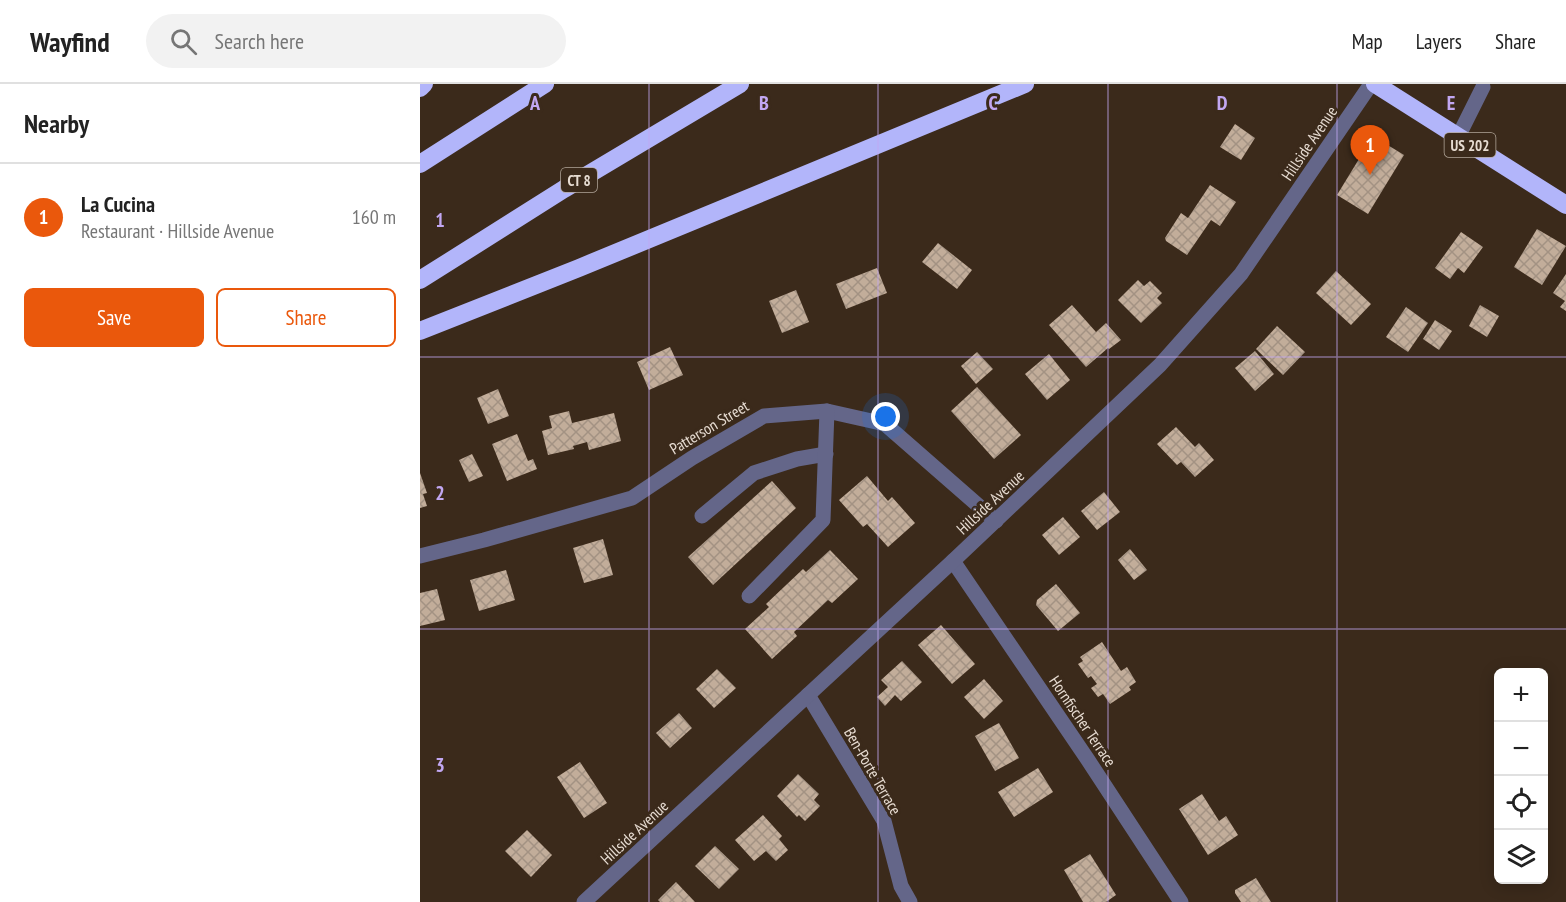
<!DOCTYPE html>
<meta charset="utf-8">
<style>
body{margin:0;font-family:"PT Sans Narrow",sans-serif;background:#f2f2f2;color:#222}
.controls{position:absolute;right:18px;bottom:18px;display:grid;overflow:hidden;border-radius:9px;box-shadow:0 3px 15px #0003}
.controls button{width:54px;height:54px;display:grid;place-items:center;padding:0;border:0;border-bottom:2px solid #e0e0e0;background:#fff;color:#222;font:30px sans-serif}
.you{position:absolute;left:466px;top:333px;width:21px;height:21px;margin:-15px;border:4px solid #fff;border-radius:50%;background:#1a73e8;box-shadow:0 0 0 9px #1a73e833}
.badge{display:grid;place-items:center;width:39px;height:39px;border-radius:50%;background:#ea580c;color:#fff;font-size:20px;font-weight:700}
.pin{position:absolute;translate:-50% -50px;filter:drop-shadow(0 2px 3px #0008)}
.pin::after{content:'';position:absolute;top:32px;width:21px;height:18px;background:inherit;clip-path:polygon(0 0,100% 0,50% 100%)}
.list{margin:0;padding:0;list-style:none}
h2{display:flex;justify-content:space-between;align-items:center;height:78px;margin:0;padding:0 24px;font-size:26px}
h2 small{font-size:20px;font-weight:400;color:#767676}
.list li{display:grid;grid-template-columns:39px 1fr auto;gap:18px;align-items:center;box-sizing:border-box;height:108px;padding:0 24px;border-top:2px solid #e0e0e0}
.list b{display:block;font-size:22px;white-space:nowrap}
.list p{margin:0;font-size:20px;white-space:nowrap;color:#767676}
.list em{font-size:20px;font-style:normal;color:#767676}
.actions{display:flex;gap:12px;padding:18px 24px}
.actions a{flex:1;padding:14px 0;border:2px solid #ea580c;border-radius:9px;text-align:center;font-size:21px;color:#ea580c}
.actions .main{background:#ea580c;color:#fff}
.icon{flex:none;width:33px;height:33px;fill:none;stroke:currentColor;stroke-width:2;stroke-linecap:round;stroke-linejoin:round}
.map{position:relative;flex:none;width:1146px;height:818px;overflow:hidden}
header{display:flex;align-items:center;gap:36px;box-sizing:border-box;height:84px;padding:0 30px;background:#fff;border-bottom:2px solid #e0e0e0}
header strong{font-size:28px}
nav{display:flex;gap:33px;margin-inline-start:auto;font-size:21px}
.search{width:420px;height:54px;background:#f2f2f2;display:flex;align-items:center;gap:15px;box-sizing:border-box;padding:0 21px;border-radius:33px;color:#767676;font-size:22px}
main{display:flex}
aside{flex:1;background:#fff}
.map>svg:first-child{display:block}
.building{fill:url(#building-cross-hatch)}
.lines{fill:none;stroke-linecap:round;stroke-linejoin:round}
.minor{stroke:#646689;stroke-width:15}
.highway{stroke:#b2b5fa;stroke-width:18}
.grid{fill:none;stroke:#c2a7f2;stroke-width:1.5;stroke-opacity:0.55}
.labels{text-anchor:middle;dominant-baseline:central;stroke-width:6;stroke-linejoin:round;paint-order:stroke}
.shield{fill:#3b2a1b;stroke:#b3a79b;stroke-width:1.5}
.shield-label{font-size:15px;font-weight:bold;fill:#e7dcd2}
.street-label{font-size:16px;fill:#e7dcd2;stroke:#3b2a1b}
.grid-label{font-size:20px;text-anchor:middle;font-weight:bold;fill:#c2a7f2;stroke:#3b2a1b;stroke-width:6;stroke-linejoin:round;paint-order:stroke}
</style>
<header>
<strong>Wayfind</strong>
<div class="search"><svg class="icon" aria-label="search" viewBox="0 0 24 24"><circle cx="10" cy="10" r="6"/><path d="M15 15l6 6"/></svg>Search here</div>
<nav><a>Map</a><a>Layers</a><a>Share</a></nav>
</header>
<main>
<aside>
<h2>Nearby<small></small></h2>
<ul class="list">
<li><span class="badge">1</span><div><b>La Cucina</b><p>Restaurant · Hillside Avenue</p></div><em>160 m</em></li>
</ul>
<div class="actions"><a class="main">Save</a><a>Share</a></div>
</aside>
<div class="map">
<svg width="1146" height="818" viewBox="0 0 1146 818">
<defs>
<pattern id="building-cross-hatch" width="8" height="8" patternUnits="userSpaceOnUse" patternTransform="scale(1.5)"><rect width="8" height="8" fill="#c2ad9a"/><path d="M0 0l8 8M0 8l8-8" fill="none" stroke="#a39283"/></pattern>
</defs>
<rect width="100%" height="100%" fill="#3b2a1b"/>
<g class="building">
<path d="M815 40 835 54 821 76 800 63Z"/>
<path d="M953 52 984 71 948 130 917 111Z"/>
<path d="M790 101 816 118 800 142 791 136 767 171 746 157 745 154 761 129 768 134Z"/>
<path d="M1117 145 1146 162 1122 201 1094 183Z"/>
<path d="M1041 148 1063 163 1044 189 1038 184 1030 195 1015 184Z"/>
<path d="M518 159 552 186 537 205 502 178Z"/>
<path d="M457 184 467 209 426 225 416 200Z"/>
<path d="M916 187 951 220 931 241 896 209Z"/>
<path d="M1146 190V227L1140 223 1145 217 1133 209Z"/>
<path d="M718 196 724 202 730 197 742 209 737 214 742 219 721 239 698 216Z"/>
<path d="M376 206 389 238 362 249 349 217Z"/>
<path d="M652 221 676 248 686 239 701 256 689 265 688 264 666 283 629 241Z"/>
<path d="M1060 221 1079 232 1067 253 1049 242Z"/>
<path d="M986 223 1008 239 988 268 966 253Z"/>
<path d="M1015 236 1032 247 1019 266 1003 255Z"/>
<path d="M857 242 885 268 863 291 836 265Z"/>
<path d="M250 263 263 291 229 306 217 278Z"/>
<path d="M835 267 854 290 835 307 815 284Z"/>
<path d="M557 268 573 285 556 300 541 282Z"/>
<path d="M629 270 650 296 627 316 605 290Z"/>
<path d="M557 303 601 351 574 375 531 327Z"/>
<path d="M78 305 89 332 68 340 57 314Z"/>
<path d="M149 327 152 339 194 329 201 357 169 366 167 358 153 362 154 365 128 371 122 347 132 344 129 332Z"/>
<path d="M756 343 775 363 779 359 794 376 775 393 761 378 757 381 737 360Z"/>
<path d="M97 350 108 377 113 375 117 385 87 397 72 360Z"/>
<path d="M52 370 63 392 49 398 39 376Z"/>
<path d="M0 389 7 409 3 410 7 422 0 424Z"/>
<path d="M447 392 468 417 472 413 495 439 468 463 447 440 443 443 419 416Z"/>
<path d="M352 397 376 424 293 501 268 473Z"/>
<path d="M684 408 700 428 677 446 661 427Z"/>
<path d="M643 433 660 453 639 471 622 451Z"/>
<path d="M183 455 193 491 164 499 153 464Z"/>
<path d="M710 465 727 486 714 496 698 476Z"/>
<path d="M410 466 438 495 412 519 408 516 374 548 377 552 352 575 325 545 349 523 346 520 383 485 386 488Z"/>
<path d="M86 486 95 516 59 527 50 496Z"/>
<path d="M636 500 660 529 638 547 616 521 617 516Z"/>
<path d="M17 505 25 536 0 542V509Z"/>
<path d="M521 541 555 580 532 600 498 561Z"/>
<path d="M682 558 701 587 707 583 716 598 709 603 711 606 690 620 683 610 678 613 671 604 677 600 671 592 668 594 658 580 663 577 660 573Z"/>
<path d="M482 577 502 598 481 617 475 611 465 622 457 613 468 603 461 596Z"/>
<path d="M297 585 316 604 294 624 276 605Z"/>
<path d="M564 595 583 617 564 635 544 613Z"/>
<path d="M259 629 272 644 250 664 236 649Z"/>
<path d="M579 639 599 674 575 687 555 652Z"/>
<path d="M160 678 187 719 164 734 137 693Z"/>
<path d="M618 684 633 708 594 733 578 708Z"/>
<path d="M378 690 399 710 394 716 400 722 385 737 379 731 377 733 357 712Z"/>
<path d="M782 710 799 737 806 732 818 751 788 771 759 725Z"/>
<path d="M343 731 362 752 359 755 368 766 356 777 346 767 334 777 315 756Z"/>
<path d="M107 746 132 771 111 793 85 767Z"/>
<path d="M295 762 319 785 299 805 275 782Z"/>
<path d="M670 770 696 811 686 818H663L644 786Z"/>
<path d="M836 794 851 818H821L815 809V806Z"/>
<path d="M256 798 275 818H240L238 816Z"/>
</g>
<g class="lines">
<g class="minor">
<path d="M1038 53 1063 3"/>
<path d="M282 432 334 389 377 375 406 370"/>
<path d="M0 472 64 456 212 414 272 374 344 332 407 327 465 340 576 437"/>
<path d="M533 477 668 676 761 818"/>
<path d="M329 512 403 436 407 327"/>
<path d="M388 611 464 737 481 802 490 818"/>
<path d="M164 818 533 477 740 281 821 190 951 0"/>
</g>
<g class="highway">
<path d="M955 0 1146 121"/>
<path d="M0 4 4 0"/>
<path d="M0 80 125 0"/>
<path d="M0 196 144 105 320 0"/>
<path d="M0 247 159 184 605 0"/>
</g>
</g>
<path class="grid" d="M229 0V818M458 0V818M688 0V818M917 0V818M0 273H1146M0 545H1146"/>
<g class="labels">
<g class="shield">
<rect x="1024.5" y="49" width="51" height="24" rx="4.5"/>
<rect x="141" y="84" width="36" height="24" rx="4.5"/>
</g>
<g class="shield-label">
<text x="1050" y="61">US 202</text>
<text x="159" y="96">CT 8</text>
</g>
<g class="street-label">
<text transform="translate(889 59) rotate(-56)">Hillside Avenue</text>
<text transform="translate(289 343) rotate(-31)">Patterson Street</text>
<text transform="translate(570 418) rotate(-43)">Hillside Avenue</text>
<text transform="translate(663 637) rotate(56)">Hornfischer Terrace</text>
<text transform="translate(453 687) rotate(60)">Ben-Porte Terrace</text>
<text transform="translate(214 748) rotate(-43)">Hillside Avenue</text>
</g>
</g>
<g class="grid-label">
<text x="115" y="26">A</text>
<text x="344" y="26">B</text>
<text x="573" y="26">C</text>
<text x="802" y="26">D</text>
<text x="1031" y="26">E</text>
<text x="20" y="143">1</text>
<text x="20" y="416">2</text>
<text x="20" y="688">3</text>
</g>
</svg>
<div class="controls">
<button>+</button>
<button>−</button>
<button><svg class="icon" aria-label="locate" viewBox="0 0 24 24"><circle cx="12" cy="12" r="6"/><path d="M12 2v4M12 18v4M2 12h4M18 12h4"/></svg></button>
<button><svg class="icon" aria-label="layers" viewBox="0 0 24 24"><path d="M12 4l9 5-9 5-9-5zM3 14l9 5 9-5"/></svg></button>
</div>
<div class="you"></div>
<div class="pin badge" style="left:950px;top:91px">1</div>
</div>
</main>
